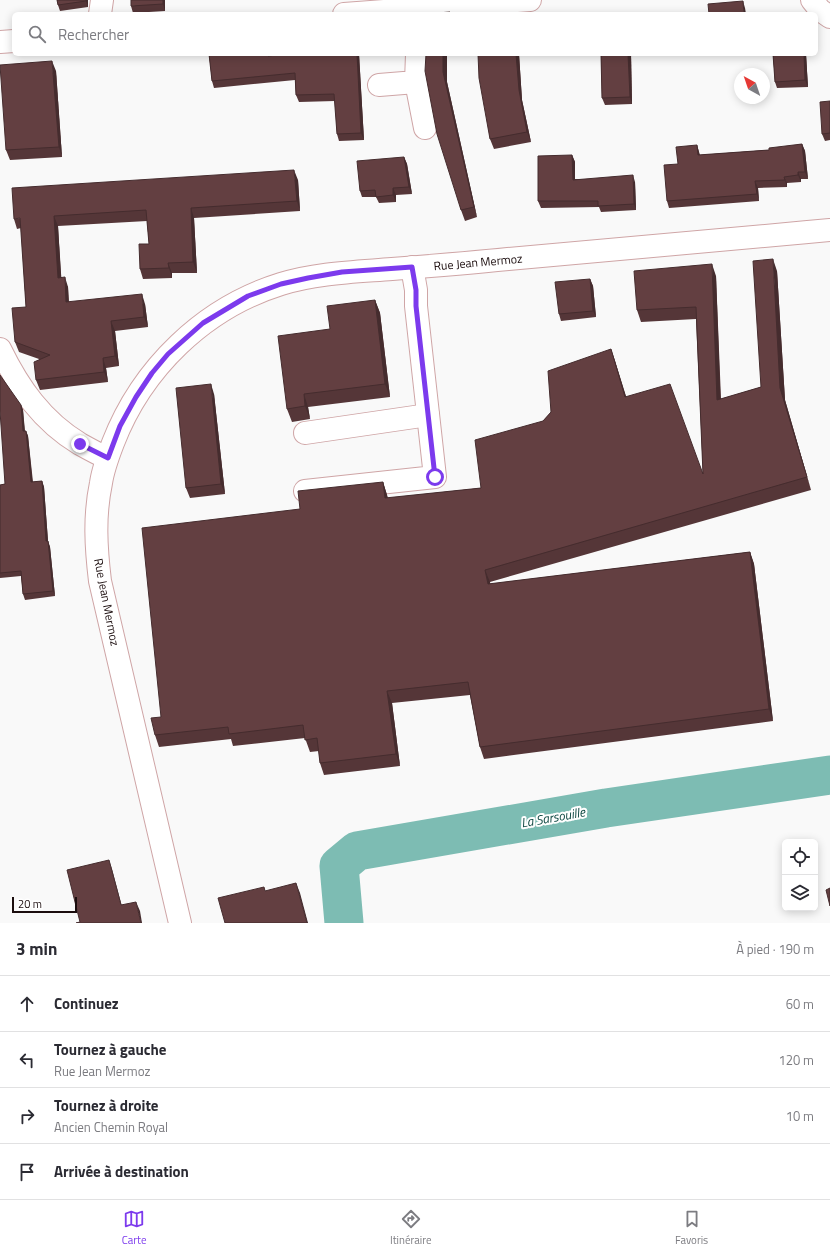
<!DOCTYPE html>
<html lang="fr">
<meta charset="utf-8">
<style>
body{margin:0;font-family:"Titillium Web",sans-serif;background:#f7f7f7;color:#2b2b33}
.controls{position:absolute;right:12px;bottom:12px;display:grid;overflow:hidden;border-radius:6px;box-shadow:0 2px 10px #0003}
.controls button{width:36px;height:36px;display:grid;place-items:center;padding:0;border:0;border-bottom:1px solid #e1e1e2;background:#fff;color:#2b2b33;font:20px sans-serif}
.compass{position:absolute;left:734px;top:68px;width:36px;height:36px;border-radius:50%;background:#fff;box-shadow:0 2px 10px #0003;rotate:320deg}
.scale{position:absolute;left:12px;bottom:10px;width:65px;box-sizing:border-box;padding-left:4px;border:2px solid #1b0d0e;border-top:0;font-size:11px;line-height:14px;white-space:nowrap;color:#1b0d0e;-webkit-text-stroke:3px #fff;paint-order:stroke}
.stop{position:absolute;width:12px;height:12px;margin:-9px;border:3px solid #7c3aed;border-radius:50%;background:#fff}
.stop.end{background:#7c3aed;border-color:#fff;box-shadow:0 1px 4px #0008}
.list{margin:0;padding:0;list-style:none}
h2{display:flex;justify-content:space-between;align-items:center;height:52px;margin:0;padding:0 16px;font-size:17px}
h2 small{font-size:13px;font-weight:400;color:#7c7c81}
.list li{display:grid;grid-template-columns:26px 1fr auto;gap:12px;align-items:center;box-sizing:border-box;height:56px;padding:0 16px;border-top:1px solid #e1e1e2}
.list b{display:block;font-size:15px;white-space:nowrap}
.list p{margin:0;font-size:13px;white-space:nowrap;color:#7c7c81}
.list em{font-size:13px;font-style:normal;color:#7c7c81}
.icon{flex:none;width:22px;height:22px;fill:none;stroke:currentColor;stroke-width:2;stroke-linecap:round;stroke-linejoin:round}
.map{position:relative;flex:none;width:830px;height:923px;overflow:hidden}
.search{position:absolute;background:#fff;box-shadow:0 2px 10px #0003;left:12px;right:12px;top:12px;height:44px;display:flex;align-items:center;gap:10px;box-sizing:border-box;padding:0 14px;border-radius:6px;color:#7c7c81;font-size:15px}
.sheet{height:276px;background:#fff}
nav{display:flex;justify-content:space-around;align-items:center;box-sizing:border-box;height:56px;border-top:1px solid #e1e1e2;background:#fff;font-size:11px;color:#7c7c81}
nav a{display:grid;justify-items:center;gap:2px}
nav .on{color:#7c3aed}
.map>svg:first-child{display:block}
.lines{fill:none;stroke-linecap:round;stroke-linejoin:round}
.river{stroke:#7dbcb3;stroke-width:39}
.minor-casing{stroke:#cfa5a6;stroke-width:24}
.minor{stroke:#fff;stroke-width:22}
.wall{fill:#553638}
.shaded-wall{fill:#452c2e}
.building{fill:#633f41;stroke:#452c2e}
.route{stroke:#7c3aed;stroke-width:5}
.labels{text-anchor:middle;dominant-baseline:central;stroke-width:4;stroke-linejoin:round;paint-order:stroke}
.street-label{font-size:12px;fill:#1b0d0e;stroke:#fff}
.water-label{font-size:13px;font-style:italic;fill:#0e4842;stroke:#fff}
</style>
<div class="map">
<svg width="830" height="923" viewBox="0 0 830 923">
<rect width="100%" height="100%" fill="#f9f9f9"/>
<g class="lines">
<path class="river" d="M344 923 339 866 357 851 606 808 830 775"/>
<defs>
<g id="minor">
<path d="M812 0 820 10 830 17"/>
<path d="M100 14 102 0"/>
<path d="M344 14 530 0"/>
<path d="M0 42 14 41"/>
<path d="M416 82 425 128"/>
<path d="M379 85 416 82 417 54"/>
<path d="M0 349C19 388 42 421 80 444 89 449 98 454 107 458"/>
<path d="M305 433 428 415"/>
<path d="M305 491 435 477 416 306V290L412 267"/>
<path d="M180 923 100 581C96 548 94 516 101 483 103 469 108 456 113 443 142 368 204 308 281 284 316 273 354 272 392 269 431 266 469 263 508 259 616 249 723 240 830 230"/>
</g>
</defs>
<use href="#minor" class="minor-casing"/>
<use href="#minor" class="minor"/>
</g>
<g class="wall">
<path d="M57 0H88V7L60 11 58 5Z"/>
<path d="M165 0V11L133 13 131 6Z"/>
<path d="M209 54H270V56L359 54 364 140 339 141 337 134 335 101 299 102 296 95 295 80 214 88 212 81Z"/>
<path d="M426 54H447V82L477 217 465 221 461 210Z"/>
<path d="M478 54H519L522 100 531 142 494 149 490 139Z"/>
<path d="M601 54H631L632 104 605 105 602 98Z"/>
<path d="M713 54H741L714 56Z"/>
<path d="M773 54H806L808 87 777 88 775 82Z"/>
<path d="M56 71 62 157 10 160 6 150Z"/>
<path d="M830 101V140L825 141 822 134Z"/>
<path d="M802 144 805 151 808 179H801V182L787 183V187L758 188 759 201 669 208 667 201 678 164 697 145 699 152 700 155 769 150Z"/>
<path d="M572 155 575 162V179L635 182 636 210 601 212 599 207 541 208 538 201Z"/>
<path d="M404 157 407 164 412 194 396 195V202L379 203 376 197H362L360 191Z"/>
<path d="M298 180 300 211 194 218 197 273H172V278L143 279 140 269 149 244 147 221 58 226 61 277 68 287 69 302 145 304 148 327 115 331 119 366 106 368 108 382 40 390 36 380 39 359 19 352 15 342 26 307 21 228 17 229 14 219Z"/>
<path d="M777 271 785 400 811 490 490 582V584L750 552 754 564 773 721 484 759 480 747 470 695 392 703 400 766 324 775 320 763 319 751 310 752 305 738 233 746 231 739 159 747 155 735 161 717 300 509 383 482 387 495 388 498 481 488 543 421 611 349 615 361 626 397 703 474 696 319 641 322 637 310 716 276 721 399 761 387Z"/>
<path d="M590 279 593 286 596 317 561 321 559 314Z"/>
<path d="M375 300 380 313 390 397 308 407 310 419 292 422 287 409 330 329Z"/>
<path d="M214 394 225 494 190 498 186 488Z"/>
<path d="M21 405 23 410 25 431H26L28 436 33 482 42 481 44 487 48 541 50 547 55 596 25 600 23 594 21 576 0 578V485L5 484Z"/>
</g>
<g class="shaded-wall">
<path d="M86 0H88V7L86 1Z"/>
<path d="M163 0H165V11L163 4Z"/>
<path d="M743 1 745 8 746 14H744Z"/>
<path d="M357 54H359L364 140 361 133Z"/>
<path d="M443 54H447V82L477 217 474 207 443 72Z"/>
<path d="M516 54H519L522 100 531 142 527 132 519 90Z"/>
<path d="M628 54H631L632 104 630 97Z"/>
<path d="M804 54H806L808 87 805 80Z"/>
<path d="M52 61 56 71 62 157 59 147Z"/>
<path d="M802 144 805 151 808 179 805 172Z"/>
<path d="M697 145 699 152 700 162 698 155Z"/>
<path d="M572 155 575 162V186L573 180Z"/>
<path d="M404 157 407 164 412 194 409 187Z"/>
<path d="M294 170 298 180 300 211 297 201Z"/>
<path d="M798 172 801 179V182L798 175Z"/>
<path d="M633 175 635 182 636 210 634 204Z"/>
<path d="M784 177 787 183V187L785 180Z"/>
<path d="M755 181 758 188 759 201 757 194Z"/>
<path d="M393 188 396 195V202L393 195Z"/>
<path d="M191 208 194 218 197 273 193 262Z"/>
<path d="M54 216 58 226 62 288 58 278Z"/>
<path d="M773 259 777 271 785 400 811 490 807 477 780 388Z"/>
<path d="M168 263 172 273V278L169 268Z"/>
<path d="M712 264 716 276 721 413 717 400Z"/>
<path d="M65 277 68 287 69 312 66 302Z"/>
<path d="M590 279 593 286 596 317 593 311Z"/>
<path d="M142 294 145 304 148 327 144 317Z"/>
<path d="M375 300 380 313 390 397 385 384Z"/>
<path d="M111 321 115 331 119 366 115 356Z"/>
<path d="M611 349 615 361 630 409 625 397Z"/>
<path d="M103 358 106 368 108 382 104 372Z"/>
<path d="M211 384 214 394 225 494 221 484Z"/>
<path d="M304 394 308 407 310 419 305 406Z"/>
<path d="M21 405 23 410 25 436 23 431Z"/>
<path d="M26 431 28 436 33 488 31 482Z"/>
<path d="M42 481 44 487 48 541 50 547 55 596 53 591 46 541Z"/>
<path d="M383 482 387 495 389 511 385 498Z"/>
<path d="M750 552 754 564 773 721 769 709Z"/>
<path d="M485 570 490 582 493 596 488 584Z"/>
<path d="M387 691 392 703 400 766 396 754Z"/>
<path d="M109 860 112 869 124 914 121 905Z"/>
<path d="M296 883 300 893 308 923H307Z"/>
<path d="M136 902 140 911 142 923H141Z"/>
</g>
<g class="building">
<path d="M57 0H86V1L58 5Z"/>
<path d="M131 0H163V4L131 6Z"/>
<path d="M743 1 744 14H709L708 4Z"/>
<path d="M450 12 449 14H424Z"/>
<path d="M209 54H268V56L286 54H357L361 133 337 134 334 94 296 95 295 73 212 81Z"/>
<path d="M426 54H443V72L474 207 461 210 437 134 425 71Z"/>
<path d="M478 54H516L519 90 527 132 490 139 479 78Z"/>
<path d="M601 54H628L630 97 602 98Z"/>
<path d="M773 54H804L805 80 775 82Z"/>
<path d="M52 61 59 147 6 150 0 65Z"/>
<path d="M830 101V133L822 134 820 102Z"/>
<path d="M802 144 805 172H798V175L784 177 785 180 755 181 757 194 667 201 664 165 678 164 676 147 697 145 698 155 769 150V148Z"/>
<path d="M572 155 573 180 633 175 634 204 598 206V201H538V156Z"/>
<path d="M404 157 409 187 393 188V195L376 197 375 190 360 191 357 161Z"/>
<path d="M294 170 297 201 191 208 193 262 168 263 169 268 140 269 139 244H149L146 210 54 216 58 278 65 277 66 302 142 294 144 317 111 321 115 356 103 358 104 372 36 380 34 362 50 355 15 342 12 308 26 307 20 218 14 219 12 188Z"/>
<path d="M773 259 780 388 807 477 485 570 488 584 750 552 769 709 480 747 468 682 387 691 396 754 320 763 317 738 305 740 303 725 229 734 228 727 155 735 151 718 161 717 142 528 300 509 298 491 383 482 385 498 481 488 475 440 543 421 551 412 548 371 611 349 625 397 670 384 703 474 696 307 637 310 634 271 712 264 717 400 761 387 753 261Z"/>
<path d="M590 279 593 311 559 314 555 282Z"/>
<path d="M375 300 385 384 304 394 305 406 287 409 278 336 330 329 327 306Z"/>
<path d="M0 375 21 405 23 431H26L31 482 42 481 46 541H48L53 591 23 594 21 571 0 573V485L5 484 0 411Z"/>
<path d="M211 384 221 484 186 488 176 388Z"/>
<path d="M109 860 121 905 136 902 141 923H76L80 922 67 870Z"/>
<path d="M296 883 307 923H225L218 898 264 887 265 891Z"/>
<path d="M830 888V906L826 890Z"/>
</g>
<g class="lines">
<path class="route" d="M80 444 108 458 120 426 136 397 152 373 168 354 203 323 248 296 281 284 308 278 342 272 412 267 416 290V306L435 477"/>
</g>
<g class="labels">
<g class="street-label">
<text transform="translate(478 262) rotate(-5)">Rue Jean Mermoz</text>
<text transform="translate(107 602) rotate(79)">Rue Jean Mermoz</text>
</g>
<g class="water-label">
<text transform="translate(553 817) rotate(-10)">La Sarsouille</text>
</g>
</g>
</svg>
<div class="controls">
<button><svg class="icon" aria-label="locate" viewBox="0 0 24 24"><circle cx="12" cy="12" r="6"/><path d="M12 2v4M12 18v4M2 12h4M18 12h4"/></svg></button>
<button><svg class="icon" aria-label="layers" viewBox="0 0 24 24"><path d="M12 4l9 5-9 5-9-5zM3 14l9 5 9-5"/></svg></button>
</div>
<svg class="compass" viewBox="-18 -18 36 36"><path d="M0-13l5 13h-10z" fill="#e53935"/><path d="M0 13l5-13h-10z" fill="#7c7c81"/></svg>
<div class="scale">20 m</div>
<div class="stop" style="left:435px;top:477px"></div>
<div class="stop end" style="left:80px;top:444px"></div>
<div class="search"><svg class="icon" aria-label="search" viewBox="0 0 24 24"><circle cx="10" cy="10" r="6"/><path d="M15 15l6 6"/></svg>Rechercher</div>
</div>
<section class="sheet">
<h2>3 min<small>À pied · 190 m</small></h2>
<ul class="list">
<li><svg class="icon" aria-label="ahead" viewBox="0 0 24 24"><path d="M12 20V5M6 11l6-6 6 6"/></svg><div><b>Continuez</b></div><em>60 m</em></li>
<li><svg class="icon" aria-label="left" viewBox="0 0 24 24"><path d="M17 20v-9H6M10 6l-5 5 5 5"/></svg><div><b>Tournez à gauche</b><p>Rue Jean Mermoz</p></div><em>120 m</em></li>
<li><svg class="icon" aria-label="right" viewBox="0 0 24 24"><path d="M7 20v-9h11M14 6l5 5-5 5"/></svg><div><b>Tournez à droite</b><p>Ancien Chemin Royal</p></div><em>10 m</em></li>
<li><svg class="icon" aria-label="arrive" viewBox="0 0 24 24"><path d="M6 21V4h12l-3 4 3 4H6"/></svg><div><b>Arrivée à destination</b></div></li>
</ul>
</section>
<nav>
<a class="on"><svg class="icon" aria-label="map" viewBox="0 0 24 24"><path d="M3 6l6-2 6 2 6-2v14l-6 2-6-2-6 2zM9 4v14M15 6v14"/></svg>Carte</a>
<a><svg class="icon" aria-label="directions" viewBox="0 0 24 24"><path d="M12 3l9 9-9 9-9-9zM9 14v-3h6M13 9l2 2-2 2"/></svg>Itinéraire</a>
<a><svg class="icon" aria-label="saved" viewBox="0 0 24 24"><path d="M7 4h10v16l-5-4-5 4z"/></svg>Favoris</a>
</nav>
